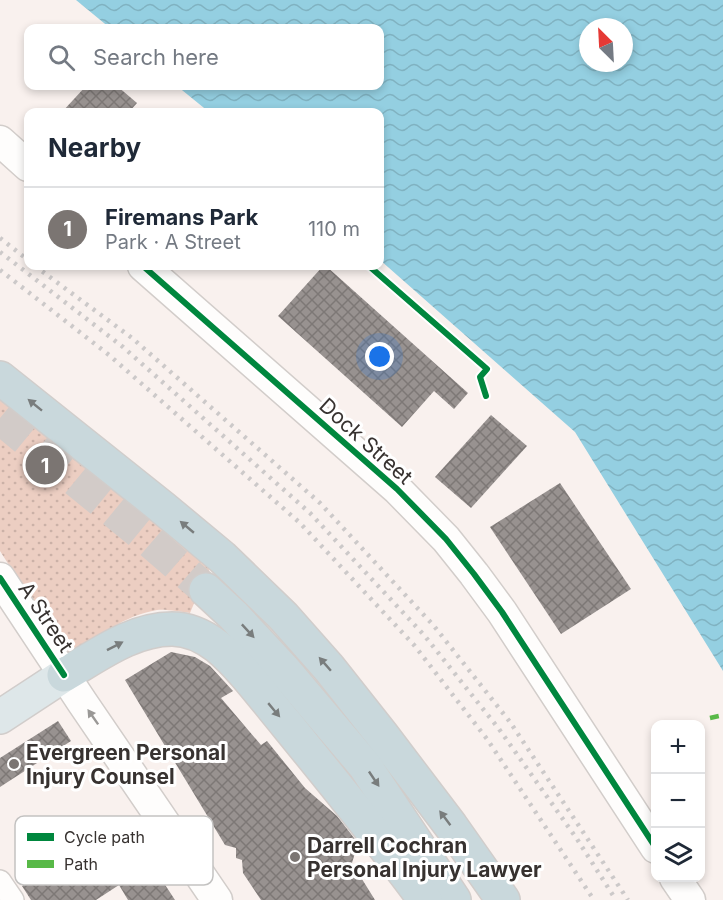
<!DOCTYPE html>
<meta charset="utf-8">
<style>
body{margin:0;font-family:Inter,sans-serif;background:#f2f2f3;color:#1f2937}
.controls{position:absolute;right:18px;bottom:18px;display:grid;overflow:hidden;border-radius:12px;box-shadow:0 3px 9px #0003}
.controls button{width:54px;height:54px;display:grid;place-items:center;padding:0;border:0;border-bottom:2px solid #e0e1e3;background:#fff;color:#1f2937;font:30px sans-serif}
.compass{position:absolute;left:579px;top:18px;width:54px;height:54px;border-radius:50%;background:#fff;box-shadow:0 3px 9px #0003;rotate:336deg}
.you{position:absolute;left:380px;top:357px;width:21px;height:21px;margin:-15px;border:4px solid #fff;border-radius:50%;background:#1a73e8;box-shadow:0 0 0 9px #1a73e833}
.badge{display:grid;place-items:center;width:39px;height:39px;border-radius:50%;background:#7b7572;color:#fff;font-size:20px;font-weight:700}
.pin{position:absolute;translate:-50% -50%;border:3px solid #fff;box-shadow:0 2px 6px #0006}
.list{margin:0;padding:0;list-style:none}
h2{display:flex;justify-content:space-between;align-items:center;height:78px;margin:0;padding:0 24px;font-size:26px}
h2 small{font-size:20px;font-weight:400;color:#747a83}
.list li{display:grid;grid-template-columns:39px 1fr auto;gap:18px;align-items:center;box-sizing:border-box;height:84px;padding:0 24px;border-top:2px solid #e0e1e3}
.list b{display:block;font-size:22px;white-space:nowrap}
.list p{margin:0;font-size:20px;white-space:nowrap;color:#747a83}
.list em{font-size:20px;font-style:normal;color:#747a83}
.icon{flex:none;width:33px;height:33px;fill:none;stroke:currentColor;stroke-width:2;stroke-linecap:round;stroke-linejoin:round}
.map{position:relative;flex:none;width:723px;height:900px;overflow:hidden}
.search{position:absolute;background:#fff;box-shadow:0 3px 9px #0003;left:24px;top:24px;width:360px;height:66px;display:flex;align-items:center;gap:15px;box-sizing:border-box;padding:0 21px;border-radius:12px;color:#747a83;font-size:22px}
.panel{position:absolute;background:#fff;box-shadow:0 3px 9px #0003;left:24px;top:108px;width:360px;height:162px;border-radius:12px}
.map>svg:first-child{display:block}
.park{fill:url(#park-dots)}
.water{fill:url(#water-waves);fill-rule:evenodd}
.building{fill:url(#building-cross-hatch)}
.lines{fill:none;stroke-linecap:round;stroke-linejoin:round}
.highway-tunnel{stroke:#d2cbc8;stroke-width:33;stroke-dasharray:33 16;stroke-linecap:butt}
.street-casing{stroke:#d2cdca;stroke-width:24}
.secondary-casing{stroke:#d2cdca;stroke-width:33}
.primary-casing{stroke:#d1cdcb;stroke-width:36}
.highway-casing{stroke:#d1cdcb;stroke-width:36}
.street{stroke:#fefdfc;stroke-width:21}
.secondary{stroke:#fefdfc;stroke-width:30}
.primary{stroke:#dee7e9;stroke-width:33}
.highway{stroke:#c9d8dc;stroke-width:33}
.rail{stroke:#ccc9c9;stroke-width:4.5;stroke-dasharray:3 6;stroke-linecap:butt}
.quiet{stroke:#58b947;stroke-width:4.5;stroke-dasharray:9 4.5;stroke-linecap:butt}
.cycleway-casing{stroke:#fff;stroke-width:10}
.cycleway{stroke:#00873e;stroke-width:6}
.oneway{fill:#797d7d}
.oneway2{fill:#9a9896}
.poi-dot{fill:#7b7572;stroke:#fff;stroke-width:2}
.labels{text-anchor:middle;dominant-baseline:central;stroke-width:6;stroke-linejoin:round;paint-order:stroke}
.street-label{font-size:21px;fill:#373230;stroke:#fff}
.poi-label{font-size:21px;font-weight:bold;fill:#373230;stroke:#fff;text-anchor:start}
.key{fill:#fff;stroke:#c3c2c1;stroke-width:1.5}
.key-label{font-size:16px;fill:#373230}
</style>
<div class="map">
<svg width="723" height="900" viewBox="0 0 723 900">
<defs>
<pattern id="park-dots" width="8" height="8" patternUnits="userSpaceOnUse" patternTransform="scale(1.5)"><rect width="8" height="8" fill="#eccec2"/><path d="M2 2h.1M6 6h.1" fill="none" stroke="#cbb1a7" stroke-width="1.8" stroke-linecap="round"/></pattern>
<pattern id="water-waves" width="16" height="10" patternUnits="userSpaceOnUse" patternTransform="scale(1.5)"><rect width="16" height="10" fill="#94cfe1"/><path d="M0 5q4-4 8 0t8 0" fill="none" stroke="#80b2c1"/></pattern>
<pattern id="building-cross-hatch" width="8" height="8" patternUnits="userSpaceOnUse" patternTransform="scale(1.5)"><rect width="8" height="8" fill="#989290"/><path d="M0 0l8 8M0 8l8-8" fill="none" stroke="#7d7876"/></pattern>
</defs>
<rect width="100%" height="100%" fill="#f9f1ee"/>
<path class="park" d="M0 390 210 568 201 594H198L190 613C180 612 167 609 157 610 125 615 98 637 72 653H65L0 551Z"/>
<path class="water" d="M76 0H723V671L575 432 380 260V112H209L177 86H380V28H110ZM588 27H624V63H588Z"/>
<g class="building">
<path d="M86 86H117L137 103 129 112H62Z"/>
<path d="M323 266H326L468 393 454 409 434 391 402 427 278 316Z"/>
<path d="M491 415 527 446 471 508 435 477Z"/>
<path d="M560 483 631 589 561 634 490 527Z"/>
<path d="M171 652 195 657 210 666 233 691 221 698 261 745 267 741 305 788 337 816 358 843 352 863 375 900H261L243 873 242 860 236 858V848L225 845 125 680Z"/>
<path d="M58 721 71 741 0 787V758Z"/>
<path d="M121 822 155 876 158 874 175 900H128L119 885 96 900H31L22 886Z"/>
</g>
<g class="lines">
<path class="highway-tunnel" d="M0 418 145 537 206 590"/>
<defs>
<path id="street" d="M0 881 13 900"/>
<g id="secondary">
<path d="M0 141 28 166"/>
<path d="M143 266 397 489 446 539 474 574 502 612 656 848"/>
<path d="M0 578 82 702 217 900"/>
<path d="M675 878 690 900"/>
</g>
<path id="primary" d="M0 717 64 675"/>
<g id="highway">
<path d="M0 378 163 508 222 557 283 616 329 668 382 735 451 826 503 900"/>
<path d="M206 590 233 615 284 670 365 766 454 900"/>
<path d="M64 675C97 656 132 629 172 629 188 629 205 637 218 647 244 669 265 699 287 725 334 783 381 840 425 900"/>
</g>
</defs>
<use href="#street" class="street-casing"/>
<use href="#secondary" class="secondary-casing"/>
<use href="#primary" class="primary-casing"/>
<use href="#highway" class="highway-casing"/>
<use href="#street" class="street"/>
<use href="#secondary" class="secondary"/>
<use href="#primary" class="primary"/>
<use href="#highway" class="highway"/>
<g class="rail">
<path d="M0 238 28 260"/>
<path d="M0 252 123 347 310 513 424 635 499 729 577 839 616 900"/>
<path d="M35 266 132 338 320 503 434 626 510 722 628 900"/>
<path d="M0 270 109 355 300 523 414 645 487 739 594 900"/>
</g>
<path class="quiet" d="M710 718 723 715"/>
<defs>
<g id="cycleway">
<path d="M143 266 397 489 446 539 474 574 502 612 656 848"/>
<path d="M369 266 487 369 480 377 486 396"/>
<path d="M0 578 64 675"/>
</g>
</defs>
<use href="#cycleway" class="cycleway-casing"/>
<use href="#cycleway" class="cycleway"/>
</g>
<defs><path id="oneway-solid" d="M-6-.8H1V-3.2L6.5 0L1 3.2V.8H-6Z" transform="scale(1.5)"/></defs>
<g class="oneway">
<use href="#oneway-solid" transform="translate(35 405) rotate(-141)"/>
<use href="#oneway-solid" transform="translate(187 527) rotate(-140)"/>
<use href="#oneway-solid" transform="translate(248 631) rotate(47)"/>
<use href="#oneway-solid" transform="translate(115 646) rotate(-27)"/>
<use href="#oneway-solid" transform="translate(325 664) rotate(-131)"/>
<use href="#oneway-solid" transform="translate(274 710) rotate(50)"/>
<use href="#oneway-solid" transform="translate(374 779) rotate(56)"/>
<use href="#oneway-solid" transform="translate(445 818) rotate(-127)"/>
</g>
<use class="oneway2" href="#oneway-solid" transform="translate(93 717) rotate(-125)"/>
<g class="poi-dot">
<circle cx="14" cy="764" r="6"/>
<circle cx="295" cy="857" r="6"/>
</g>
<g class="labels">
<g class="street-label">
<text transform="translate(366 441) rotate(42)">Dock Street</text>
<text transform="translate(46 617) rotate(56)">A Street</text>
</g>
<g class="poi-label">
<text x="26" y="752">Evergreen Personal<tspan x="26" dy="24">Injury Counsel</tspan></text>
<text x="307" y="845">Darrell Cochran<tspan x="307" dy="24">Personal Injury Lawyer</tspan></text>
</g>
</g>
<rect x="15" y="816" width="198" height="69" rx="9" class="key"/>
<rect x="27" y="833" width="27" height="8" fill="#00873e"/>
<rect x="27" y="860" width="27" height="8" fill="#58b947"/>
<g class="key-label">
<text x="64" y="843">Cycle path</text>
<text x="64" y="870">Path</text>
</g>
</svg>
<div class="controls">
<button>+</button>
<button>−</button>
<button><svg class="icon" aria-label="layers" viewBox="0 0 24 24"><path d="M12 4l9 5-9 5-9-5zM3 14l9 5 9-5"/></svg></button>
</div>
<svg class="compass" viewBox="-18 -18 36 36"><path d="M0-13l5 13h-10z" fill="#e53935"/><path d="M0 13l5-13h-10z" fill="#747a83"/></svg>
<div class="you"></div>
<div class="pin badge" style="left:45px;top:465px">1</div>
<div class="search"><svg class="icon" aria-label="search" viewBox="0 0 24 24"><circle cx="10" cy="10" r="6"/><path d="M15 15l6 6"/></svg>Search here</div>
<section class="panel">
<h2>Nearby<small></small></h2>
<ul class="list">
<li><span class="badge">1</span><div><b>Firemans Park</b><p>Park · A Street</p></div><em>110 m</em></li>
</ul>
</section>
</div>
